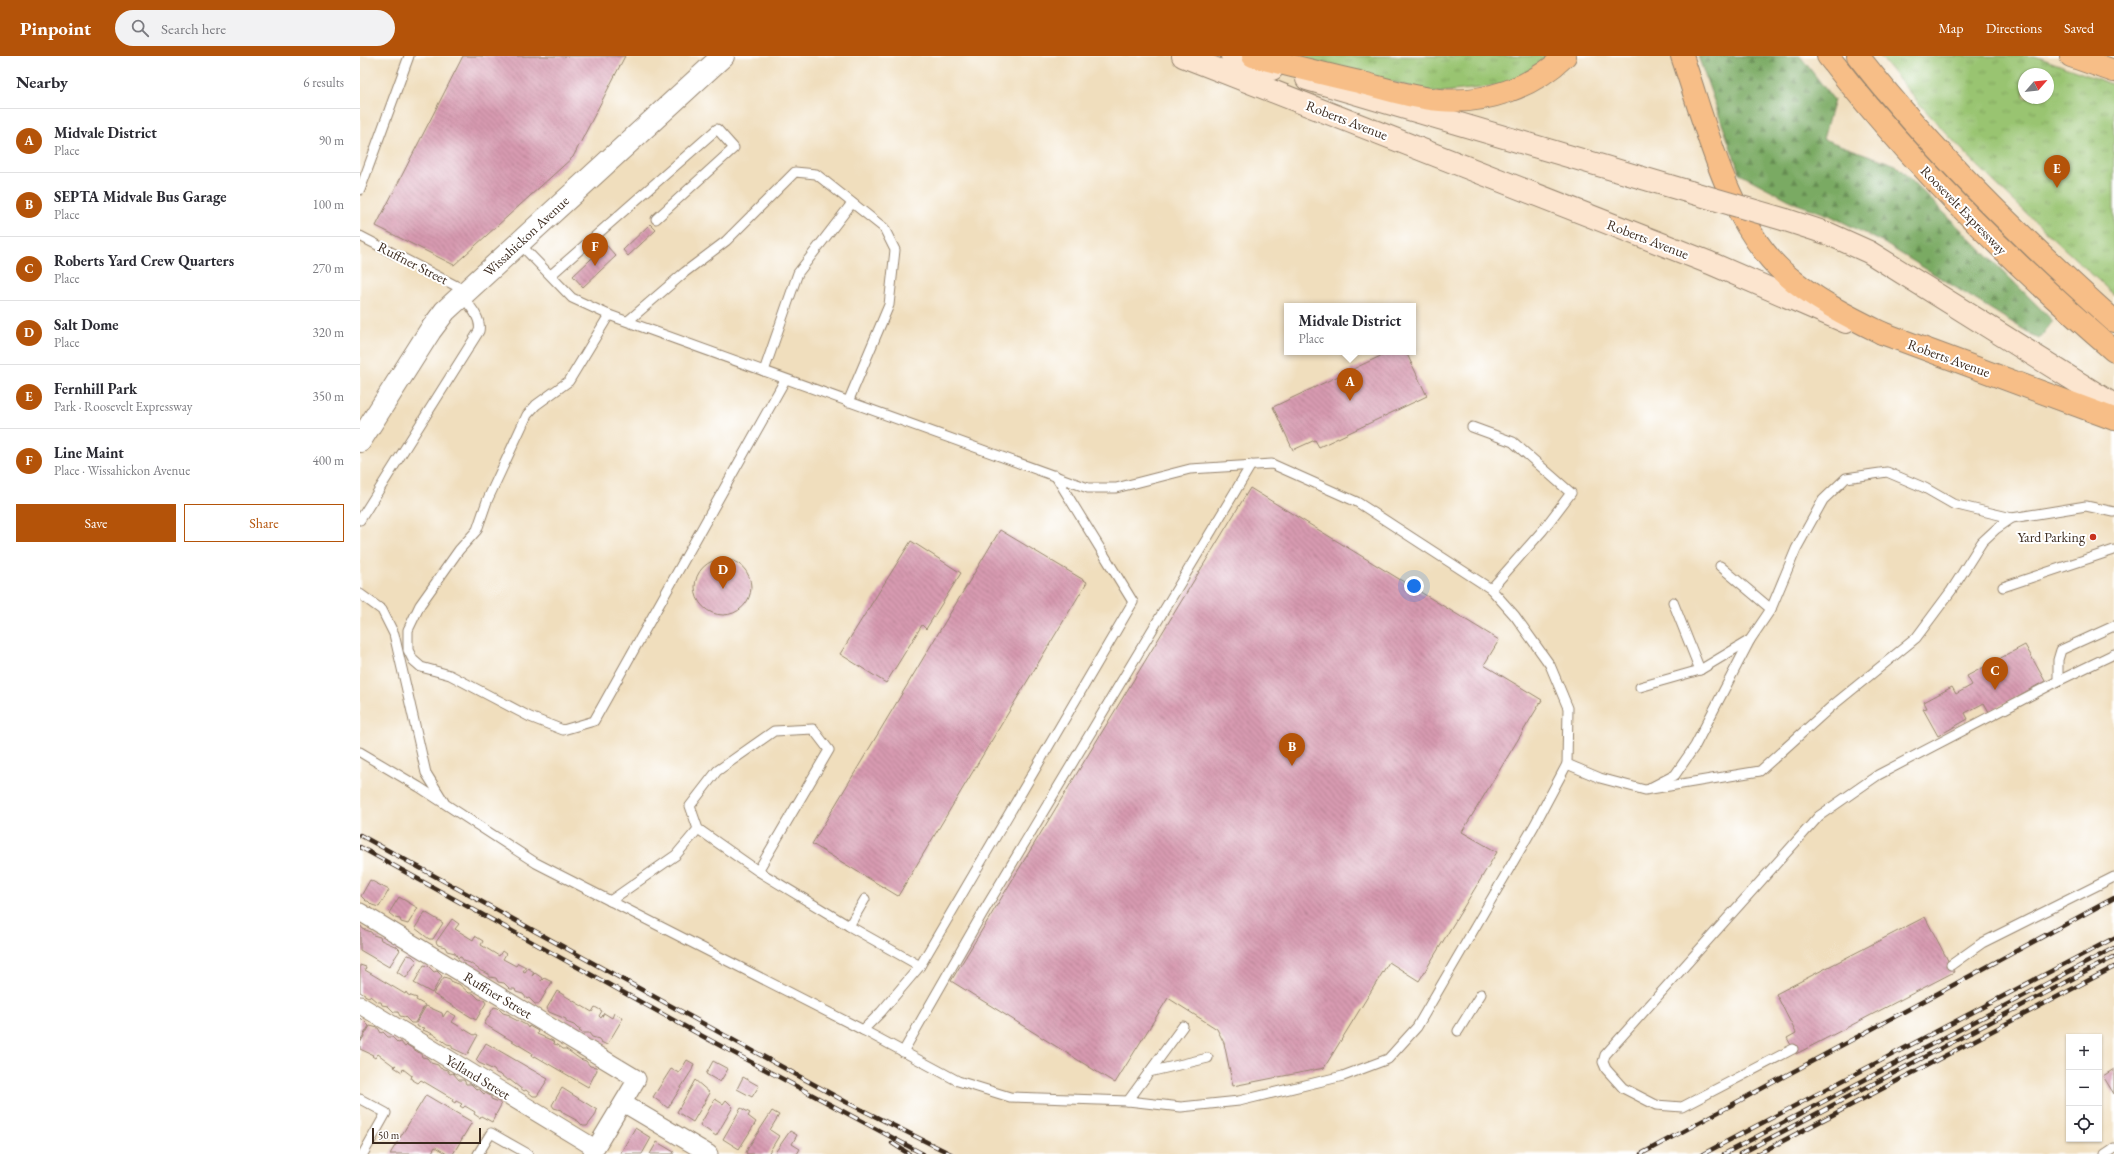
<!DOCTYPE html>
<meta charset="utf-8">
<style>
body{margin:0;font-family:"EB Garamond",serif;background:#f2f2f3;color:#2b2b33}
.controls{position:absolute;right:12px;bottom:12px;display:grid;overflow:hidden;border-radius:0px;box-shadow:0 1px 3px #0004}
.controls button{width:36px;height:36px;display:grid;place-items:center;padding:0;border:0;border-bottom:1px solid #e1e1e2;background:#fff;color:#2b2b33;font:20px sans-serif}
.compass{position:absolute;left:1658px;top:12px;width:36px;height:36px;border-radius:50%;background:#fff;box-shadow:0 1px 3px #0004;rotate:62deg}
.scale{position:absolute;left:12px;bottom:10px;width:109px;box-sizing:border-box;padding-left:4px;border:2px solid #3b2a1e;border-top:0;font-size:11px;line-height:14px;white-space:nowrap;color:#3b2a1e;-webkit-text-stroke:3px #fff;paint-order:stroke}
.you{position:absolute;left:1054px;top:530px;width:14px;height:14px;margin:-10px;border:3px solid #fff;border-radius:50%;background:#1a73e8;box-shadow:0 0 0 6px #1a73e833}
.badge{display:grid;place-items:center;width:26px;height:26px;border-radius:50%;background:#b45309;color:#fff;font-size:13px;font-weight:700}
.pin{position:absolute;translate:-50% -33px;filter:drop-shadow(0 1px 2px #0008)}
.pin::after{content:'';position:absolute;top:21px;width:14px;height:12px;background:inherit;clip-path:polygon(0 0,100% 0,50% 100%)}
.popup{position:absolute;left:924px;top:247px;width:132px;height:52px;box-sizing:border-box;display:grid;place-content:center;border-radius:0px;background:#fff;filter:drop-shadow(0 1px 3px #0005);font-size:13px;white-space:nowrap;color:#7c7c81}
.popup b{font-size:15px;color:#2b2b33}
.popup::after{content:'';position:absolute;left:50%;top:100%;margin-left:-8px;border:8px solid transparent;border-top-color:#fff}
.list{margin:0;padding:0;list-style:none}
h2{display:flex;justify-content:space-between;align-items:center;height:52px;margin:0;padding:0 16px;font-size:17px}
h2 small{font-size:13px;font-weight:400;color:#7c7c81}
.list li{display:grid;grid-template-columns:26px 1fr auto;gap:12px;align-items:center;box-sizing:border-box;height:64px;padding:0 16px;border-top:1px solid #e1e1e2}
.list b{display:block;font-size:15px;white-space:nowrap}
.list p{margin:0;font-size:13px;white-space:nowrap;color:#7c7c81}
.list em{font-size:13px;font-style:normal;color:#7c7c81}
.actions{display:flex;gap:8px;padding:12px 16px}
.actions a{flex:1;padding:9px 0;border:1px solid #b45309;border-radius:0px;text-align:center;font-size:14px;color:#b45309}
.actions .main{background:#b45309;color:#fff}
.icon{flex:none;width:22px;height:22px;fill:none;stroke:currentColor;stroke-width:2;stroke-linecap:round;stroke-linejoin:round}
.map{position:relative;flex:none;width:1754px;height:1098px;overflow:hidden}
header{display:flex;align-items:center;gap:24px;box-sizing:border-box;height:56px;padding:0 20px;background:#b45309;color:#fff}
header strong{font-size:19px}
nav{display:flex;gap:22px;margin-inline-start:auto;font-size:14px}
.search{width:280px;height:36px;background:#f2f2f3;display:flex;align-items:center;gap:10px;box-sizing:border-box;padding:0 14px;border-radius:22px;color:#7c7c81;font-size:15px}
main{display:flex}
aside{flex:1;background:#fff}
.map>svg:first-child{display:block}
.forest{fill:url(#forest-firs);stroke:#5a6a40}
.park{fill:url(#park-tufts);stroke:#6a7748;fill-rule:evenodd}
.building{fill:url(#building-back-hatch)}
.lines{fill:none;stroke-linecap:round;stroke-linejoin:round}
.service-casing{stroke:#96846e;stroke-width:11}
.minor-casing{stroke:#96846e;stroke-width:19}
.tertiary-casing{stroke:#96846e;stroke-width:24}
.secondary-casing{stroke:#96846e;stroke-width:24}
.primary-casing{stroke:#96846e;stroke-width:24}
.motorway-casing{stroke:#96846e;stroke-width:24}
.service{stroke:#fff;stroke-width:9}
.minor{stroke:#fff;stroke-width:17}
.tertiary{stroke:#fff;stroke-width:22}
.secondary{stroke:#fce5cf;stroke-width:22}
.primary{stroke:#f7be87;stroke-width:22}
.motorway{stroke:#f7be87;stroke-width:22}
.rail-casing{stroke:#3b2a1e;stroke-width:4.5}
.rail{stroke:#fff;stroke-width:3;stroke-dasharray:9;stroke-linecap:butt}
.secondary-bridge-casing{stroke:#96846e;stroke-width:24;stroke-linecap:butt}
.secondary-bridge{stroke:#fce5cf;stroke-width:22}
.poi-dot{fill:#c8321e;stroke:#fff;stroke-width:1.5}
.labels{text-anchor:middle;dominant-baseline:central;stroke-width:4;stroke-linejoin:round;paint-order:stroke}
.street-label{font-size:14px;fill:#3b2a1e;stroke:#fff}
.poi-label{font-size:14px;fill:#3b2a1e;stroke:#fff;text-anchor:end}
</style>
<header>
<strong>Pinpoint</strong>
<div class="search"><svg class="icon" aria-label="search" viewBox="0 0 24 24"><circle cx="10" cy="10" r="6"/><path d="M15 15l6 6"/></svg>Search here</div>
<nav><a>Map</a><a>Directions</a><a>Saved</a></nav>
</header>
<main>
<aside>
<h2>Nearby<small>6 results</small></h2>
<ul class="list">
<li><span class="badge">A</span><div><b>Midvale District</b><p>Place</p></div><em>90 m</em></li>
<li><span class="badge">B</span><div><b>SEPTA Midvale Bus Garage</b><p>Place</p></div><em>100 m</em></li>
<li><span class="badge">C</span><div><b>Roberts Yard Crew Quarters</b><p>Place</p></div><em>270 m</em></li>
<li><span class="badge">D</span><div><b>Salt Dome</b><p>Place</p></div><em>320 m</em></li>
<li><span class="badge">E</span><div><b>Fernhill Park</b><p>Park · Roosevelt Expressway</p></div><em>350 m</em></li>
<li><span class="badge">F</span><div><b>Line Maint</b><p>Place · Wissahickon Avenue</p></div><em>400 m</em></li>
</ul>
<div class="actions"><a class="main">Save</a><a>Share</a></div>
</aside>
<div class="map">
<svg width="1754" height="1098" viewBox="0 0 1754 1098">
<defs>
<pattern id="forest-firs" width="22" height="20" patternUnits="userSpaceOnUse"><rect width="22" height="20" fill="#7aaa63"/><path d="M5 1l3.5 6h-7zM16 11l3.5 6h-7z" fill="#658b51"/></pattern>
<pattern id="park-tufts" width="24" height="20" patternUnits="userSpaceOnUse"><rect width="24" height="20" fill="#99c471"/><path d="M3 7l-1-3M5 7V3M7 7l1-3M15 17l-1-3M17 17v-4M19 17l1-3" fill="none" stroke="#7e9f5c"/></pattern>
<pattern id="building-back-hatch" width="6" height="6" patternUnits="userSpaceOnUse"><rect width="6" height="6" fill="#d79ab0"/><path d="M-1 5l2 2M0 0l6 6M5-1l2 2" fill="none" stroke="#b07e8f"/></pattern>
</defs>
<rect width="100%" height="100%" fill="#fff"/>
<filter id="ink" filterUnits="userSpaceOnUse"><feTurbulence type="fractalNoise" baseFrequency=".025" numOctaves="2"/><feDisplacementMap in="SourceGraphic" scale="8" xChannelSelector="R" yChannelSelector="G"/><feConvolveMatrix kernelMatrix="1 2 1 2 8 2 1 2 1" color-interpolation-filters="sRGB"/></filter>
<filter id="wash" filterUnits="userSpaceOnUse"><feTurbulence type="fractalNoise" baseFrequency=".012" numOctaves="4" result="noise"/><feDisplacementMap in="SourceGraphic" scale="16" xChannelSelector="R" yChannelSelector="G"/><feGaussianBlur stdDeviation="0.9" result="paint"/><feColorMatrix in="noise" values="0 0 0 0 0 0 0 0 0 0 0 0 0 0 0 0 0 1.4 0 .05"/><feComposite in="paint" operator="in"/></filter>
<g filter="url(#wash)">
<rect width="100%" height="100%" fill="#f0debd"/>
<path class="forest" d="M1338 0H1440L1474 44 1463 83 1536 109 1693 265 1679 283 1522 186 1469 159 1437 148 1380 118Z"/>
<g class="park">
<path d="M926 0H1198L1146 29 1076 37Z"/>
<path d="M1520 0H1675L1754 29V239C1673 163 1588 88 1520 0ZM1664 18H1688V42H1664Z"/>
</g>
<g id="blocks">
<g class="building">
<path d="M103 0H265L213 101 94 209 16 170Z"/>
<path d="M290 168 296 174 268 200 263 194Z"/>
<path d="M246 189 256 200 223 231 213 220Z"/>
<path d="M1029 296H1046L1067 340 959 391 955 384 933 394 913 351Z"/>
<path d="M890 432 1139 584 1124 609 1182 644 1102 776 1137 796 1059 925 1029 906 964 1012 873 1030 864 987 857 973 808 942 755 1027 591 925Z"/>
<path d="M640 474 727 526 538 840 452 788Z"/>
<path d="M551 485 601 517 566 573 562 569 526 627 480 598Z"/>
<circle cx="363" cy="531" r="28"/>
<path d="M1665 589 1685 625 1629 656 1624 647 1605 657 1608 663 1578 680 1563 653 1567 652 1564 646 1592 631 1596 638 1612 629 1607 620Z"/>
<path d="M10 824 29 834 19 851 12 849 8 845H6L1 840Z"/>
<path d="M39 841 58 852 48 868 41 866 40 863 35 862 29 857Z"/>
<path d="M65 856 83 867 73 883H69L55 872Z"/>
<path d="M1565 861 1594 916 1436 998 1427 982 1436 977 1416 938Z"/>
<path d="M92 863 99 868 95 873 113 884 115 880 123 885 121 889 139 900 142 895 146 898 143 903 156 910 158 907 166 911 163 915 165 916 168 912 174 916 172 920 175 917 182 922 181 925 184 922 192 926 179 948H175L169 942 167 943 163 938 156 936 155 933H150L144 927 138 926 136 922 129 921V918L121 915 110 907 104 905 101 901 98 902 95 897 87 895 85 891 78 889 76 886Z"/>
<path d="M0 869 3 873 11 876 13 879 20 881 21 884 37 891 40 894 29 911 0 894Z"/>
<path d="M47 899 52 900 57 905 46 922 37 916Z"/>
<path d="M0 909 6 911 5 914 45 938 46 936 48 939 57 942 56 944 65 949 55 967H51L45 961 40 960 38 956H34L28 950 22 949 21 946H17L10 940 8 941 0 936Z"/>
<path d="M64 909 68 910 74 916 77 915 82 920 72 937 54 927Z"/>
<path d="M84 921 90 923 92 926 99 928 109 937H113L119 943 124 944 126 947 116 964 73 938Z"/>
<path d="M197 935 232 956 235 951 242 955 239 960 241 962 244 957 252 962 254 957 263 962 247 989 241 986 239 983 232 981 229 977H223L219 975 221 973H218L214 969 206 966V963L189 956 187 952Z"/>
<path d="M66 950 82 957 83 961 87 955 96 960 92 966 114 979 116 978 118 979 107 999 92 992V989L87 988 73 978 63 974 65 972 58 971 56 967Z"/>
<path d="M134 951 138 952 143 957 150 959V961L166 969 168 972 169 970 178 975 177 978 193 985 194 988 198 989 203 993H206L220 1003 226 1005 230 1010 236 1011 237 1014 228 1031 175 1000 174 1002 171 1000 172 997 124 968Z"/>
<path d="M1 962 9 970 0 985V965Z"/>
<path d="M10 970 18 972 21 977 23 976 28 981H32L38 987 41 986 45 991 47 989 61 998 62 1001 67 1002 71 1007 78 1009 80 1012 87 1014 90 1018 93 1017 99 1024H104L106 1028H111L117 1034 119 1033 124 1038 125 1037 131 1040V1043L139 1046 141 1049 132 1066 121 1060 120 1062 114 1058 115 1056 105 1050 103 1052 100 1050 102 1048 96 1045 95 1047 92 1045 93 1043 61 1024 58 1027 51 1023 52 1019V1020L43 1013 42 1016 34 1011 36 1009 34 1010 18 998 15 1002 12 1000 13 999 0 993V987Z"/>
<path d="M126 987 188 1023 177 1040H173L166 1034 164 1035 150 1024H147L141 1019 136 1017 134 1014 119 1007 116 1004Z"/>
<path d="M327 1004 334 1008 332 1014 308 1052 293 1041 311 1013 319 1017Z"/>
<path d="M353 1005 368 1013 360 1026 346 1018Z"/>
<path d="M1754 1013V1038L1743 1020Z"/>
<path d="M383 1021 399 1030 392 1041 377 1033Z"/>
<path d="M335 1024 350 1037 333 1066 317 1056Z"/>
<path d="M202 1032 237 1054 235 1060 227 1070H223L218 1065 203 1057 201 1054 194 1052 192 1049Z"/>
<path d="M66 1039 112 1066 93 1098H87L75 1091 71 1098H30Z"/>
<path d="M355 1043 363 1048 366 1044 373 1051 356 1080 340 1069Z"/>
<path d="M381 1052 390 1057 388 1060 396 1066 379 1093 363 1083Z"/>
<path d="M412 1055 419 1059 410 1074 419 1080 408 1098H388L386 1097 388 1092Z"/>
<path d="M275 1072 291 1082 282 1098H260Z"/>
<path d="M430 1075 437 1079 432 1088 440 1093 437 1098H414Z"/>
<path d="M297 1086 314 1096 313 1098H290Z"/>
</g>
</g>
</g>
<g filter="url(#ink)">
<use href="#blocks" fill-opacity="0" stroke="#96846e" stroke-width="1"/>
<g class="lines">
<defs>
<g id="service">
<path d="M0 134 49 0"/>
<path d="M0 180 106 235"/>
<path d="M159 187 212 242 249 259 728 432H756L830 413 912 408 997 446 1131 533 1183 474 1211 437 1153 386 1112 371"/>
<path d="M191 219 357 73 374 92 296 163"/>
<path d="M249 259 209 325 176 349 167 359 127 445 117 474 99 494 60 549 48 574V594L53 604 61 611 90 619 170 661 203 674 234 665 425 324"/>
<path d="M268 265 325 216 366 185 435 116 456 118 524 172 535 194 529 249 488 346"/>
<path d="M404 315 438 217 492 147"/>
<path d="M0 464 119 275C122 262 109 249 101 239"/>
<path d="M1643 531 1754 494"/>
<path d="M1131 533 1155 560 1190 609 1208 652 1207 708 1240 722 1285 734 1400 715 1472 650 1556 582 1591 535 1622 486 1636 473 1652 462"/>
<path d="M0 538 22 554 34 578 66 717 84 746"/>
<path d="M1411 553 1436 493 1463 444 1486 422 1527 416 1565 432 1593 448 1652 462 1726 450 1754 456"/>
<path d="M1754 570 1701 594 1698 604V625L1754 598"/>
<path d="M1340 614 1390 584 1411 553 1360 510"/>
<path d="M1280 631 1340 614 1313 546"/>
<path d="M0 696 59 731 176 807 503 974"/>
<path d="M1292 731 1315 719 1335 690 1390 584"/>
<path d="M398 815 338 773 330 750 357 715 414 675 453 673 469 694 398 815 489 870"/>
<path d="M505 843 489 870 560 910 521 956 503 974 598 1025 650 1041 768 1045"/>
<path d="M250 845 316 799 338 773"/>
<path d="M1591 909 1622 887 1754 821"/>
<path d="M560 910 773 546 695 419"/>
<path d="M823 970 768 1045 821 1051 879 1045 983 1020 1028 1003 1057 971 1174 770 1207 708"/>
<path d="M1098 975 1121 938"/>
<path d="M1433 993 1322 1051 1296 1049 1263 1032 1246 1013 1243 1006 1245 999 1459 760 1518 719 1698 625"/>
<path d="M543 996 622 858 891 409"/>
<path d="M789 1016 848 1002"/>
<path d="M0 1043 26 1057 3 1098"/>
<path d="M118 1098 131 1077 168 1098"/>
<path d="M1745 1098 1754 1092"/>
</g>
<g id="minor">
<path d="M0 856 277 1023 232 1098"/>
<path d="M0 949 235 1092"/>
<path d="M263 1047 349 1098"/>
</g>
<path id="tertiary" d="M0 385 70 275 85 255 363 0"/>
<g id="secondary">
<path d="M823 0 1350 207 1486 266"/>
<path d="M872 0 912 13"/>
<path d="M947 23 1330 136"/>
<path d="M1426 164 1469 178 1509 196 1754 349"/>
</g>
<path id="primary" d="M1522 277 1754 363"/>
<g id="motorway">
<path d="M893 0C928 9 964 18 999 26 1026 33 1053 42 1080 44 1125 48 1172 32 1205 0"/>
<path d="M1322 0C1346 70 1368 166 1424 217 1454 243 1487 260 1522 277"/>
<path d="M1468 0C1552 109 1650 205 1754 295"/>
<path d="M1498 0C1574 97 1663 183 1754 265"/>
<path d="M1711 0 1754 15"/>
</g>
</defs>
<use href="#service" class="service-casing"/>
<use href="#minor" class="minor-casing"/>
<use href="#tertiary" class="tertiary-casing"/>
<use href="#secondary" class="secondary-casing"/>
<use href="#primary" class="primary-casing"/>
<use href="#motorway" class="motorway-casing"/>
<use href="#service" class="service"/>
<use href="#minor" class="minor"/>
<use href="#tertiary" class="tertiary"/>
<use href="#secondary" class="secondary"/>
<use href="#primary" class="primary"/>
<use href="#motorway" class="motorway"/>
<defs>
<g id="rail">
<path d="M0 779 486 1046 591 1098"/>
<path d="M0 791 344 981 563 1098"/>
<path d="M532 1087 549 1098"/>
<path d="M1281 1098 1754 842"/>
<path d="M1343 1098 1754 882"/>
<path d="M1364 1098 1754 892"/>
<path d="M1380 1098 1754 901"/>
<path d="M1398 1098 1754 911"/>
</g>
</defs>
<use href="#rail" class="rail-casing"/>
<use href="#rail" class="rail"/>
<defs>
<path id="secondary-bridge" d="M1330 136 1426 164"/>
</defs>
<use href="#secondary-bridge" class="secondary-bridge-casing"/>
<use href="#secondary-bridge" class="secondary-bridge"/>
</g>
</g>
<circle class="poi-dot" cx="1733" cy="481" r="4"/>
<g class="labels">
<g class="street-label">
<text transform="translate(987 64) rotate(21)">Roberts Avenue</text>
<text transform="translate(1604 154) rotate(46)">Roosevelt Expressway</text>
<text transform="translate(166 180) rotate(-43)">Wissahickon Avenue</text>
<text transform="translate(1288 183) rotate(21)">Roberts Avenue</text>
<text transform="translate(53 207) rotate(27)">Ruffner Street</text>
<text transform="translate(1589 302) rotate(20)">Roberts Avenue</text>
<text transform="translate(138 939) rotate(31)">Ruffner Street</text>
<text transform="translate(118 1021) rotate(31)">Yelland Street</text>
</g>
<g class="poi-label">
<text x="1725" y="481">Yard Parking</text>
</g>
</g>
</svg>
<div class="controls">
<button>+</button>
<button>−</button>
<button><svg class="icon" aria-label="locate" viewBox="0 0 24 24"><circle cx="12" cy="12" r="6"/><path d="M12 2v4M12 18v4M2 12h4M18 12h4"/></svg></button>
</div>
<svg class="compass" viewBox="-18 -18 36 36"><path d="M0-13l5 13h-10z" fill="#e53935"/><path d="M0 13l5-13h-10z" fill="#7c7c81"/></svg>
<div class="scale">50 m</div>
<div class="you"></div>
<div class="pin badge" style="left:990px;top:345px">A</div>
<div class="popup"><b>Midvale District</b>Place</div>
<div class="pin badge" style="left:932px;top:710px">B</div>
<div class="pin badge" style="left:1635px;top:634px">C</div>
<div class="pin badge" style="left:363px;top:533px">D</div>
<div class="pin badge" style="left:1697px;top:132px">E</div>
<div class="pin badge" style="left:235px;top:210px">F</div>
</div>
</main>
